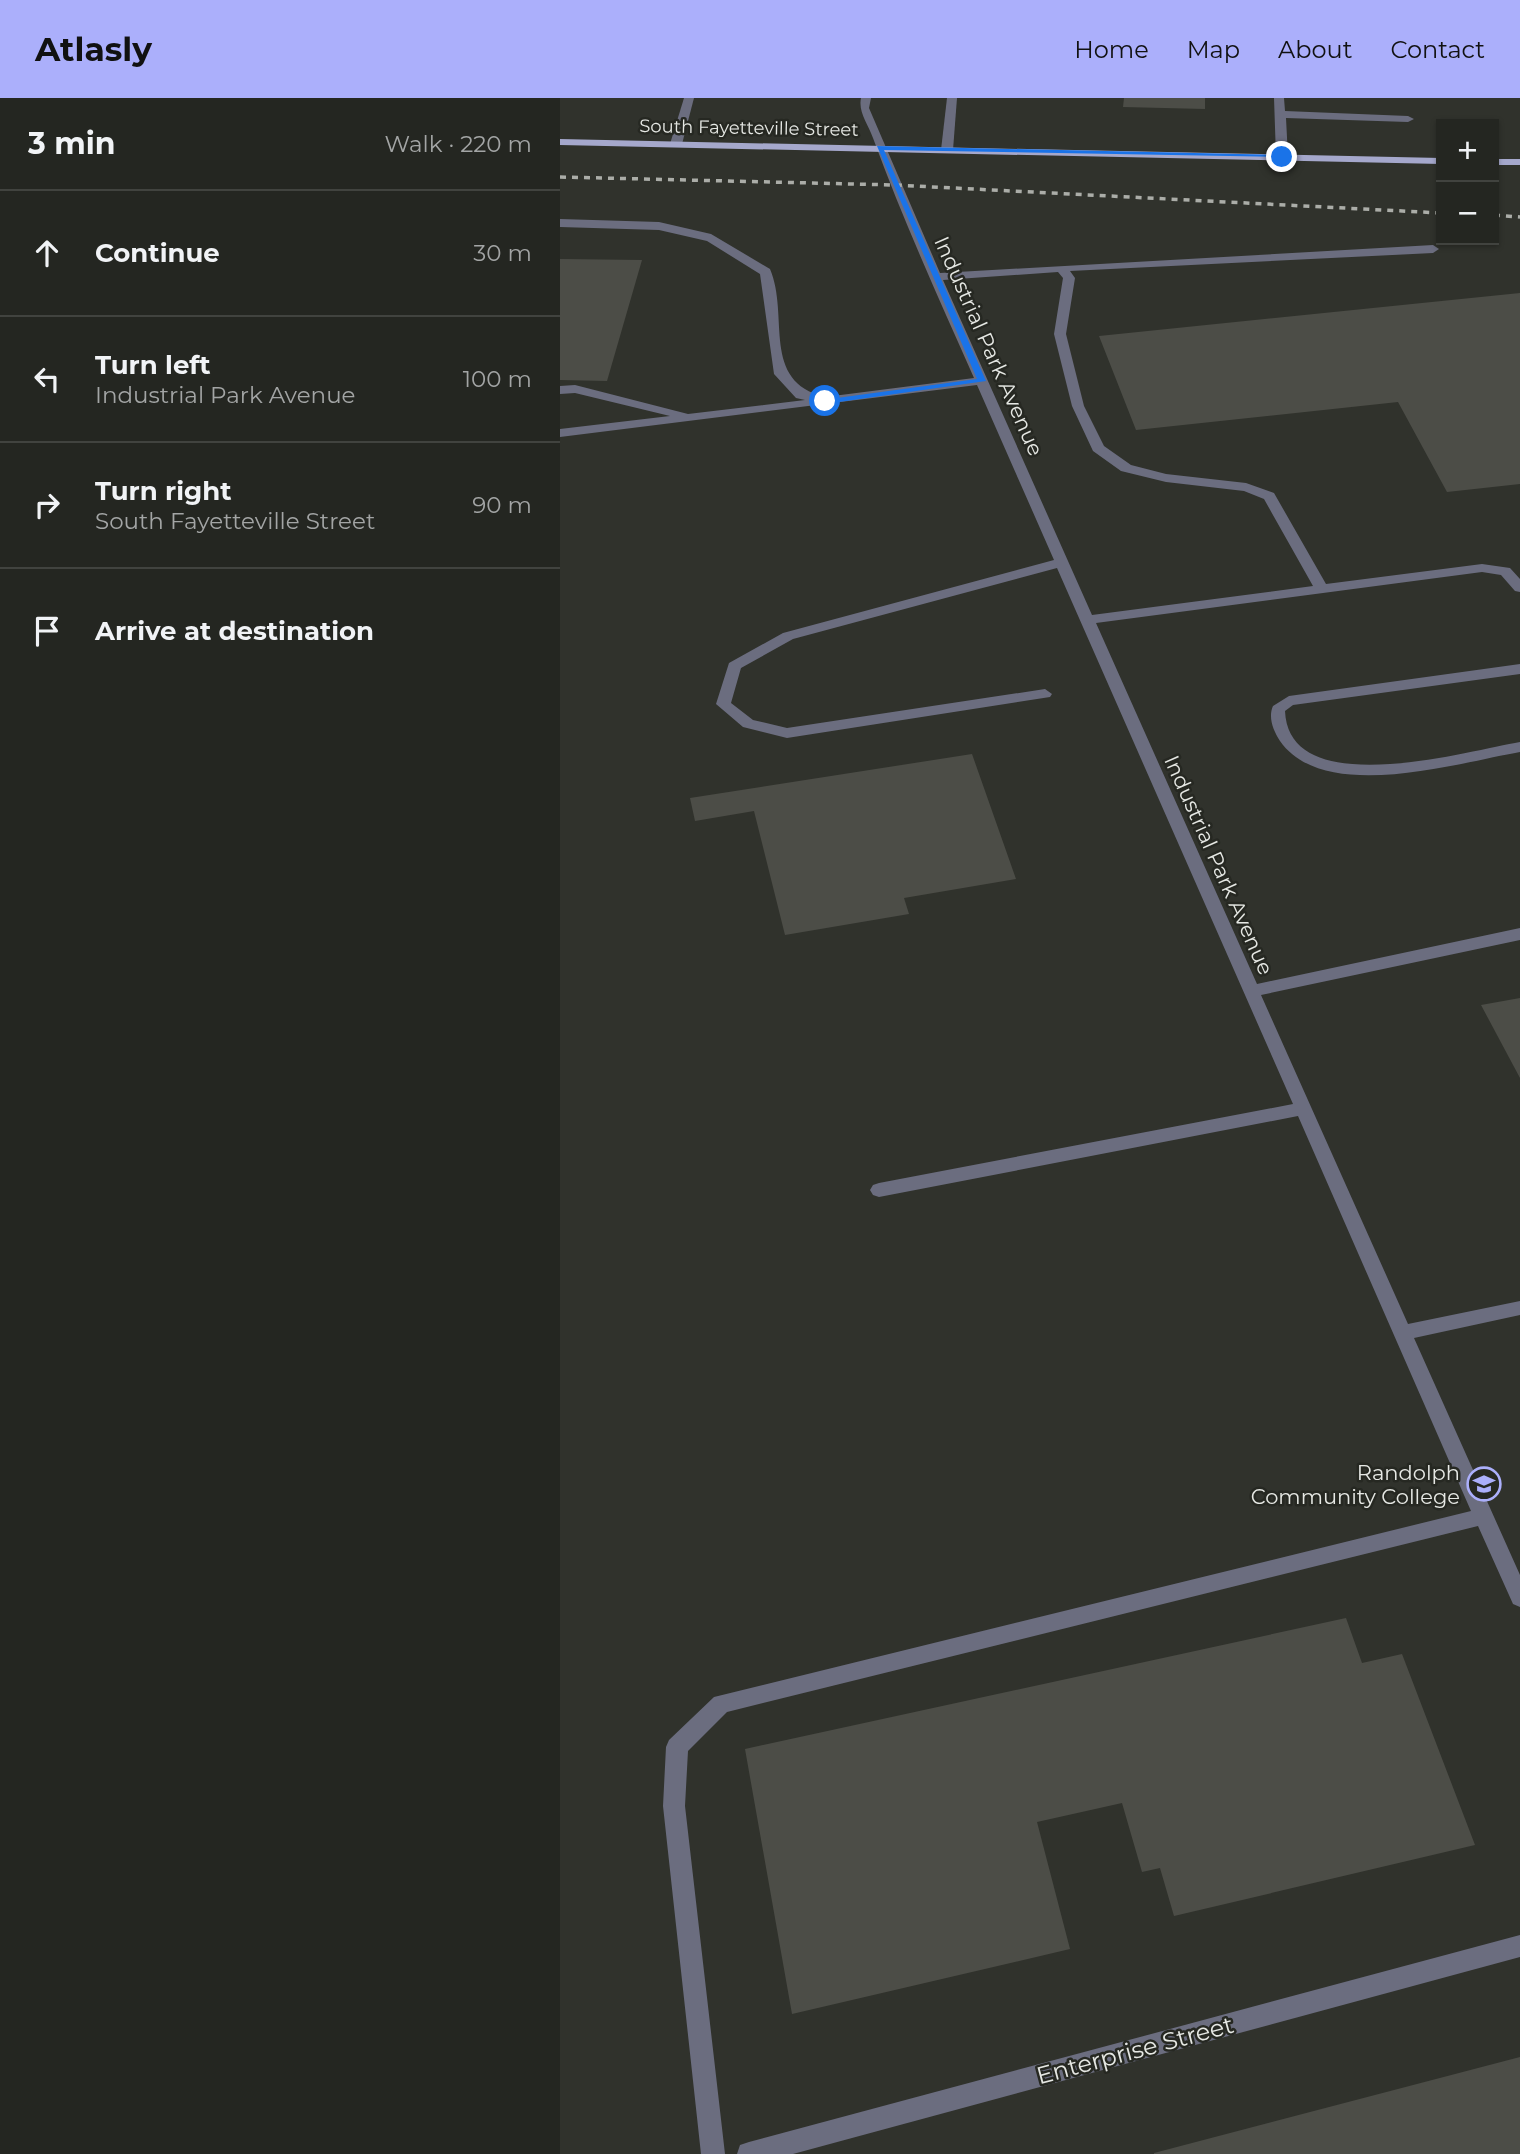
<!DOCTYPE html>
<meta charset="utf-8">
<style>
body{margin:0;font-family:Montserrat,sans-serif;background:#30322e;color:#f1f3f6}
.controls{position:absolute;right:21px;top:21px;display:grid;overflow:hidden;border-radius:0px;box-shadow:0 2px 5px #0004}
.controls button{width:63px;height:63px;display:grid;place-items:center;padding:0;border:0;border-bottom:2px solid #41433f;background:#242621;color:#f1f3f6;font:35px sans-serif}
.stop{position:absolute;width:21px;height:21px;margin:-16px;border:5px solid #1a73e8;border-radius:50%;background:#fff}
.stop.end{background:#1a73e8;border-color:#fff;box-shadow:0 2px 7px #0008}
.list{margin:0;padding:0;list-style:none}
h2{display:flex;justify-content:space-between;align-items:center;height:91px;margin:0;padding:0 28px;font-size:30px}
h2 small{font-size:23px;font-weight:400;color:#a3a5a5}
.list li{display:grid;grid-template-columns:46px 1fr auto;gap:21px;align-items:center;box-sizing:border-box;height:126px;padding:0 28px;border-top:2px solid #41433f}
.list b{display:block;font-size:26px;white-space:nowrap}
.list p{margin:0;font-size:23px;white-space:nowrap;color:#a3a5a5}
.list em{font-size:23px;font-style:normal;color:#a3a5a5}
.icon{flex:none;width:38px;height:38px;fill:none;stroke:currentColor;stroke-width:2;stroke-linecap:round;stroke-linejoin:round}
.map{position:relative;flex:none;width:960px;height:2056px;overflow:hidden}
header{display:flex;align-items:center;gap:42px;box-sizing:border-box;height:98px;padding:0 35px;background:#abaffb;color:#111}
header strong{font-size:33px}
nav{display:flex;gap:38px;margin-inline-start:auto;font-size:24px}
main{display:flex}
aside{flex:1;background:#242621}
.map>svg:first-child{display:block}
.building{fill:#4c4d47}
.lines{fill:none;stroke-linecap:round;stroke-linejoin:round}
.minor{fill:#6b6d7f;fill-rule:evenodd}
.major{fill:#a5a8cc;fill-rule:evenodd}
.rail{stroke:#abada8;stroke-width:3.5;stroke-dasharray:6 6;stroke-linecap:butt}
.route{fill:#1a73e8}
.labels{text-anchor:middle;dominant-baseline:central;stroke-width:5;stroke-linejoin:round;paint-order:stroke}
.far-street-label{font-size:18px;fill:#e6e8e4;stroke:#262822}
.street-label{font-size:21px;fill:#e6e8e4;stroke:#262822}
.poi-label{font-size:21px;fill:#e6e8e4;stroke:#262822;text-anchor:end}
.near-street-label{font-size:24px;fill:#e6e8e4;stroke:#262822}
</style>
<header>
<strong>Atlasly</strong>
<nav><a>Home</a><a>Map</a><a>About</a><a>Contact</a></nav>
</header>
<main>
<aside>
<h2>3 min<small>Walk · 220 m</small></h2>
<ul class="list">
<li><svg class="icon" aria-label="ahead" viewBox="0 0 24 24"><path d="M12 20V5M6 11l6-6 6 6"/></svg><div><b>Continue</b></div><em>30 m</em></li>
<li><svg class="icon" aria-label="left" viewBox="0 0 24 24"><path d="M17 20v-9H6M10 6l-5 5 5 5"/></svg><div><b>Turn left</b><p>Industrial Park Avenue</p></div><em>100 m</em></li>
<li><svg class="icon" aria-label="right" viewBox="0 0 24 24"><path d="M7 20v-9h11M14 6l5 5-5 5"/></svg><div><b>Turn right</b><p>South Fayetteville Street</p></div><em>90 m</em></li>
<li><svg class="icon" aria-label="arrive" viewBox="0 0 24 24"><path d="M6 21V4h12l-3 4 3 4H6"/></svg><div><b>Arrive at destination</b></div></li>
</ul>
</aside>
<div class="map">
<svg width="960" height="2056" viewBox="0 0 960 2056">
<rect width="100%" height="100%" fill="#30322c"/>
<g class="building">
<path d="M564 0H645V11L563 9Z"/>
<path d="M0 161 82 162 47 283 0 282Z"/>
<path d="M960 195V386L887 394 838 304 576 332 539 238Z"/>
<path d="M412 656 456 781 344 800 349 816 225 837 194 713 135 723 130 700Z"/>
<path d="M960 900V980L921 907Z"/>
<path d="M786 1520 802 1565 842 1556 915 1747 614 1818 600 1770 582 1774 562 1705 477 1724 510 1851 232 1916 185 1651Z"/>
<path d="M960 1959V2056H594V2055Z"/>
</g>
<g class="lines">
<g class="minor">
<path d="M124 0H134L122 46 116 49 110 46Z"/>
<path d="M301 0H311L309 10 380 175 873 147 879 151 873 155 510 173 515 180 506 236 524 308 544 348 571 367 606 376 686 385 714 395 766 486 922 466 950 470 960 481V494L955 493 941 477 922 474 536 525 697 886 960 830V842L701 897 848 1226 960 1203V1217L854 1240 960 1477V1509L953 1506 918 1428 167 1614 128 1653 125 1708 165 2056H141L103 1708 106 1649 109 1642 154 1599 911 1413 738 1018 319 1099 313 1097 310 1092 313 1087 319 1085 733 1006 497 470 233 541 181 570 171 605 193 622 227 630 485 591 492 596 490 599 227 640 183 629 156 606 169 565 223 535 494 462 417 287 0 339V331L110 318 15 295 0 296V288L15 287 128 316 245 302 236 300 214 276 200 176 147 143 99 132 0 129V121L99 124 151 136 210 171C230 218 200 283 265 299L414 280C379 201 343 122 313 40 308 26 298 14 301 0ZM498 174 503 180 494 236 512 308 533 353 561 373 606 384 684 393 704 401 753 488 532 517 383 182Z"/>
<path d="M387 0H397L393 52 387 55 381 52Z"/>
<path d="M714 0H724L725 13 848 18 854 21 848 24 726 20 728 59 722 62 716 59Z"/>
<path d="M960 566V576L733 607 725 613C729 705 907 653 960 644V654C897 665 764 706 720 643 713 632 708 619 713 608L729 598Z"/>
<path d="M960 1837V1859L233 2056H177L180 2047 189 2044Z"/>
</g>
<g class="major">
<path d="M0 41 881 60V66L0 47Z"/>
<rect x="934" y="61" width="26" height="6"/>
</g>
<g class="rail">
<path d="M0 79 335 87 881 115"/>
<path d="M934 117 960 119"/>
</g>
</g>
<path class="route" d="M317 48 722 57 725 59 324 52 426 283 265 306 262 302 417 281Z"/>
<defs>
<symbol id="university-ring" viewBox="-11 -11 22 22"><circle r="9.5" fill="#262822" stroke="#abaffb" stroke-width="1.5"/><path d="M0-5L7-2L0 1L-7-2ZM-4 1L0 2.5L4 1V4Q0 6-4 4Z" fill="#abaffb"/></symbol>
</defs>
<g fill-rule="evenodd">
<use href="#university-ring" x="905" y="1367" width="38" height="38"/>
</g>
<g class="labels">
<g class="far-street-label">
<text transform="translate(189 30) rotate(1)">South Fayetteville Street</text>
</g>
<g class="street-label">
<text transform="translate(429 248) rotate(66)">Industrial Park Avenue</text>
<text transform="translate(659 767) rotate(66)">Industrial Park Avenue</text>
</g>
<g class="poi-label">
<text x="900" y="1374">Randolph<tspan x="900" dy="24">Community College</tspan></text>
</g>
<g class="near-street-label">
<text transform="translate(575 1952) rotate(-15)">Enterprise Street</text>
</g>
</g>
</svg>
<div class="controls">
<button>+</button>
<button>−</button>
</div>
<div class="stop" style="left:265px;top:303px"></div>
<div class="stop end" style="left:722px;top:59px"></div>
</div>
</main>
